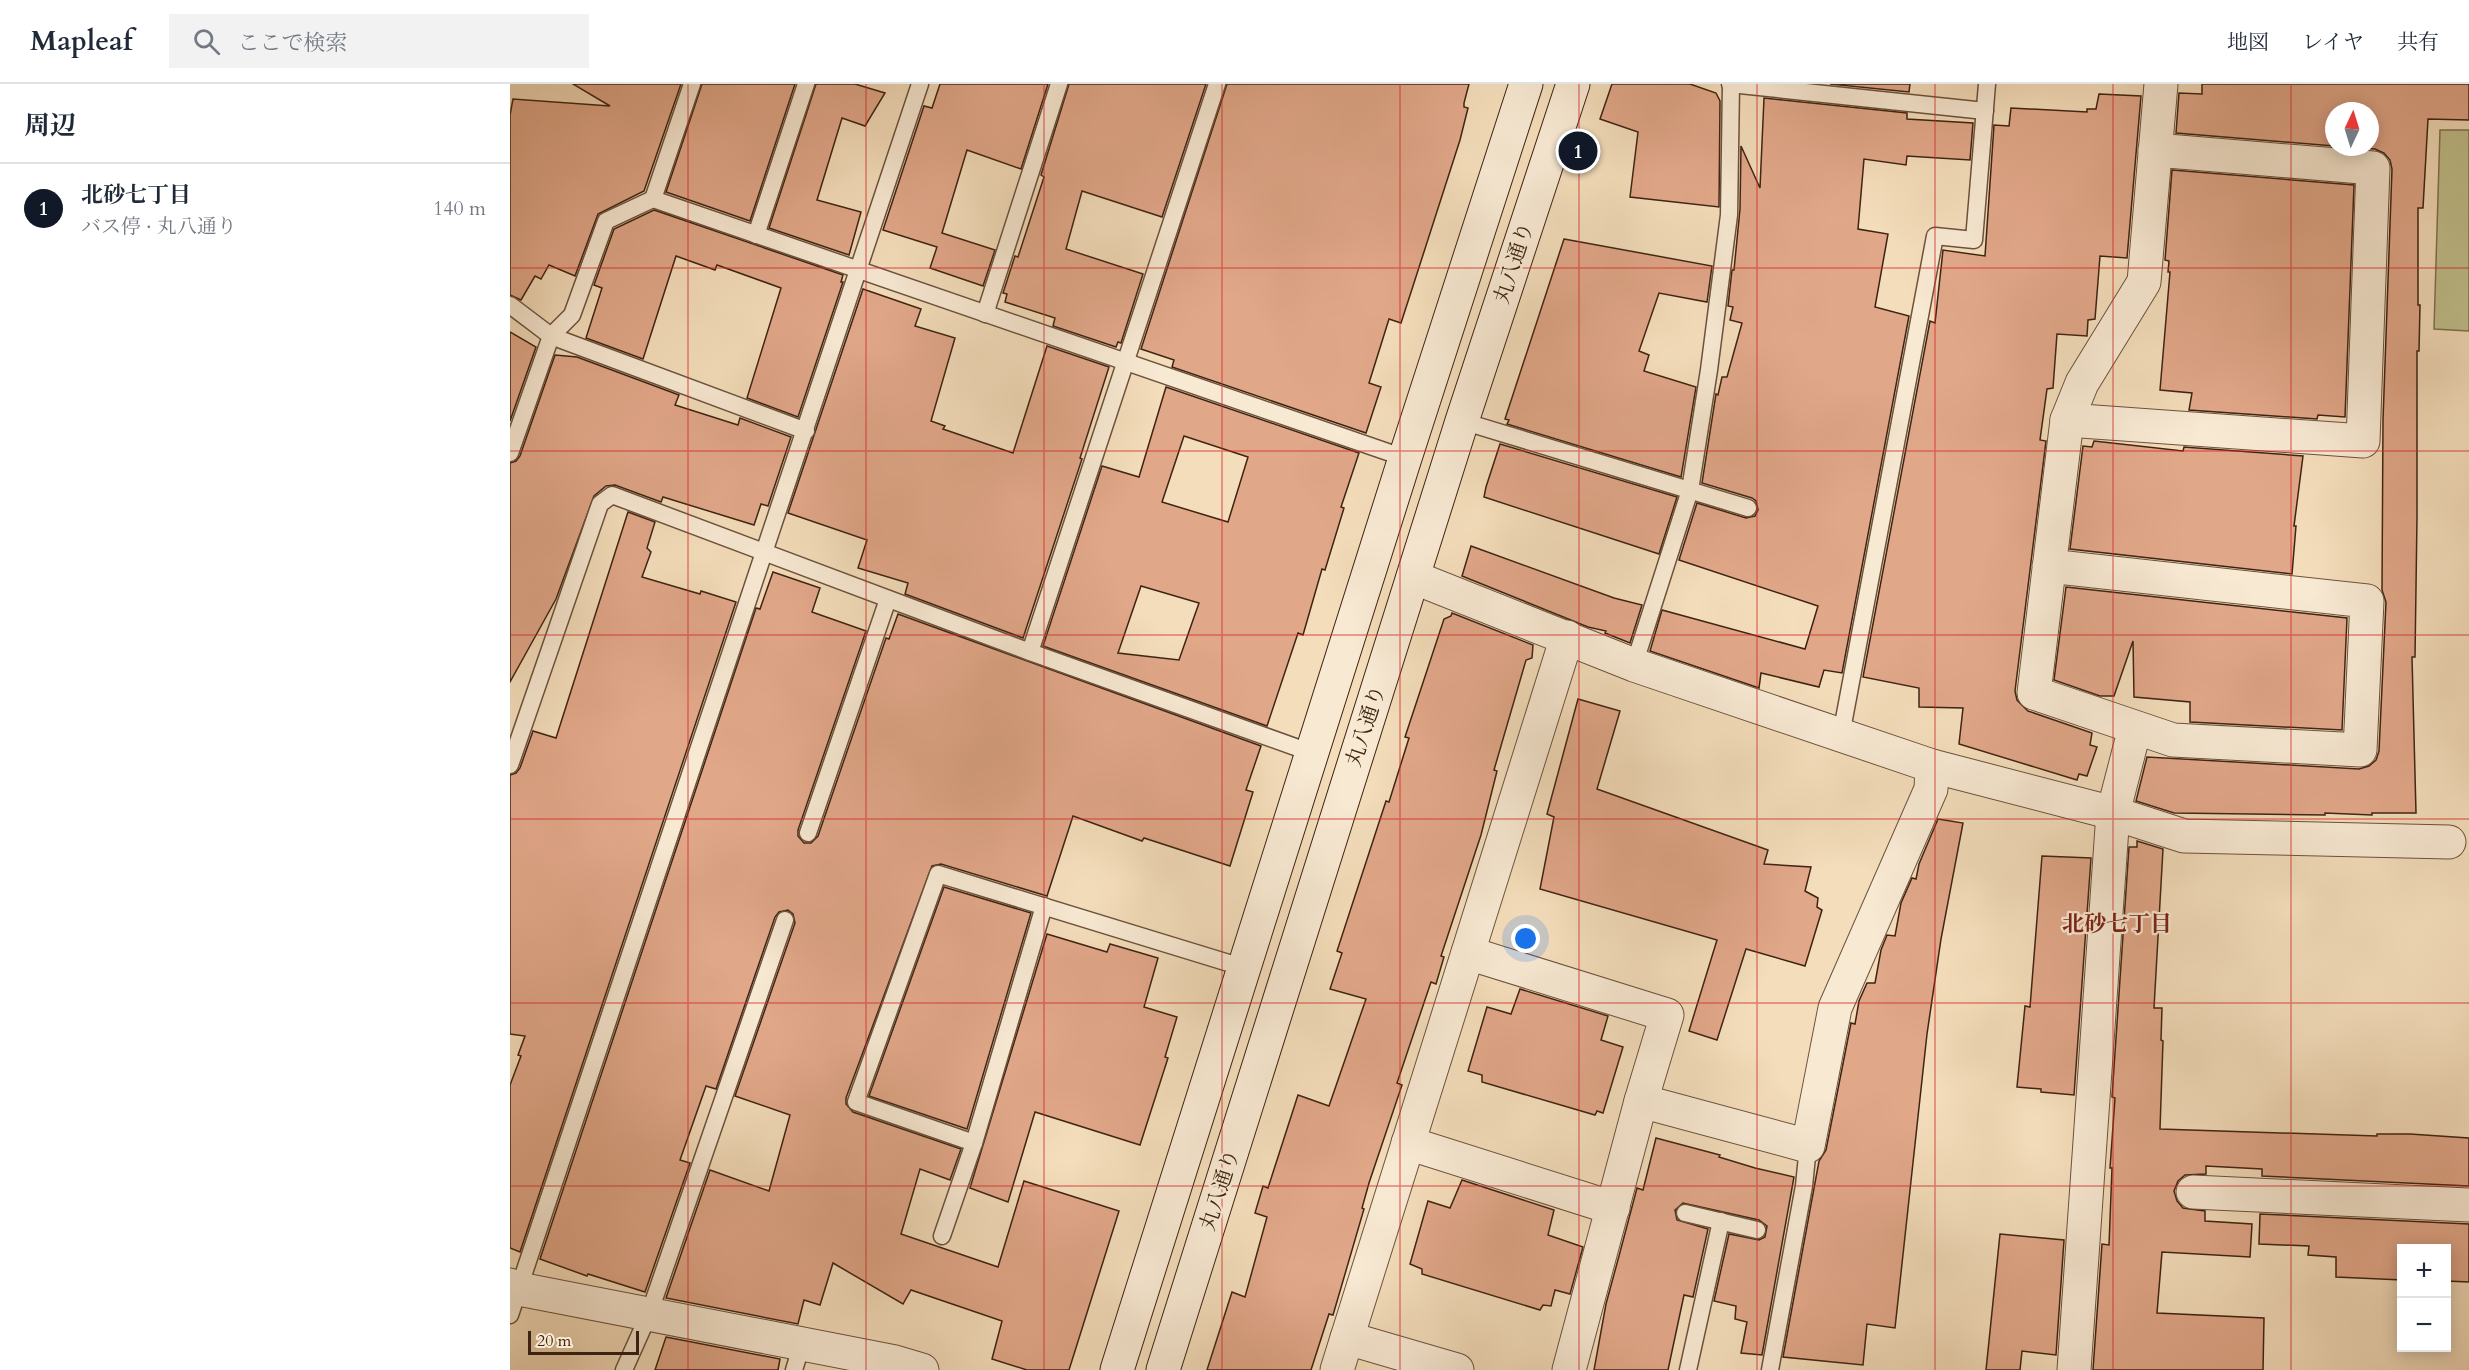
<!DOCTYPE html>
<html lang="ja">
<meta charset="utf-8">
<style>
body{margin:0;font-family:Cardo,"Noto Serif JP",serif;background:#f2f2f3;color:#1f2937}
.controls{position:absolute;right:18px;bottom:18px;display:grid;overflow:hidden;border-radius:0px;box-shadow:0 3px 15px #0003}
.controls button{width:54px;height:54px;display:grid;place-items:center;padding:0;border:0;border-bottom:2px solid #e0e1e3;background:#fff;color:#1f2937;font:30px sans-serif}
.compass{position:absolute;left:1815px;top:18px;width:54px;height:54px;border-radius:50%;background:#fff;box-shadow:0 3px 15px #0003;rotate:4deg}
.scale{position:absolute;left:18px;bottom:15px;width:111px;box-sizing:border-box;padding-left:6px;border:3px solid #3f2312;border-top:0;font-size:16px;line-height:21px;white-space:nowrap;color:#3f2312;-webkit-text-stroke:4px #f8e9d3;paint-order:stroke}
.you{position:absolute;left:1016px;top:855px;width:21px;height:21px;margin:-15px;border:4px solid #fff;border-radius:50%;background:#1a73e8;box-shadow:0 0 0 9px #1a73e833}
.badge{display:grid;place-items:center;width:39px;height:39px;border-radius:50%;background:#111827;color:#fff;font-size:20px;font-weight:700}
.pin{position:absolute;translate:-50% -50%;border:3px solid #fff;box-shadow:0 2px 6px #0006}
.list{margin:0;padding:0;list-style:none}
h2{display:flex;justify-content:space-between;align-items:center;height:78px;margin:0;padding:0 24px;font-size:26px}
h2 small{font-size:20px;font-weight:400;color:#747a83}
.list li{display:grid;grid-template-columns:39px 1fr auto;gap:18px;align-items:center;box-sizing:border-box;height:90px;padding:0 24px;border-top:2px solid #e0e1e3}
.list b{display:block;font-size:22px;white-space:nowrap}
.list p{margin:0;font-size:20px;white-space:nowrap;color:#747a83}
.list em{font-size:20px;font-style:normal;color:#747a83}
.icon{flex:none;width:33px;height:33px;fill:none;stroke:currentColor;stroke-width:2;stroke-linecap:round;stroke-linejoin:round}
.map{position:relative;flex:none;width:1959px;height:1286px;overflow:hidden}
header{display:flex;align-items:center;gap:36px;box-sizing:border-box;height:84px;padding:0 30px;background:#fff;border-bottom:2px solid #e0e1e3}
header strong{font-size:28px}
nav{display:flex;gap:33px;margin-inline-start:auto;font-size:21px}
.search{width:420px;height:54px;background:#f2f2f3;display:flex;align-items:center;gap:15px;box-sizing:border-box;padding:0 21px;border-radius:0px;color:#747a83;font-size:22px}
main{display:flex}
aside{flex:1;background:#fff}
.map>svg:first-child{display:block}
.green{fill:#c0c08d;stroke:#807250;stroke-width:1.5}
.building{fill:#e1a789;stroke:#3f2312;stroke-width:1.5;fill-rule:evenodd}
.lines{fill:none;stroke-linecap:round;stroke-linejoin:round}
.lane-casing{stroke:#6c523c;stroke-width:19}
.street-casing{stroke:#6c523c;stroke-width:35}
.secondary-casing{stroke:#3f2312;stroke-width:35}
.lane{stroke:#f8e9d3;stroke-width:16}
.street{stroke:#f8e9d3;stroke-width:33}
.secondary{stroke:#f8e9d3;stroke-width:33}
.grid{fill:none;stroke:#d62828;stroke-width:1.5;stroke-opacity:0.55}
.labels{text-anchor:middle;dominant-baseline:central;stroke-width:4.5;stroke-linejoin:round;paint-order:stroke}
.street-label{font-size:21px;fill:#3f2312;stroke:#f8e9d3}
.neighbourhood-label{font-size:22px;font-weight:bold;fill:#7a1f14;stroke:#f8e9d3}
</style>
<header>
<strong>Mapleaf</strong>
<div class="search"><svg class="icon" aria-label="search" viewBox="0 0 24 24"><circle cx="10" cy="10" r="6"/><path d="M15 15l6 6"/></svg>ここで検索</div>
<nav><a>地図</a><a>レイヤ</a><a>共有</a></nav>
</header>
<main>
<aside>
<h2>周辺<small></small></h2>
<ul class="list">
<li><span class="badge">1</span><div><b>北砂七丁目</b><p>バス停 · 丸八通り</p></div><em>140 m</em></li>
</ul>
</aside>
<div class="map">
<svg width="1959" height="1286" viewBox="0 0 1959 1286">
<rect width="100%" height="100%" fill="#f4ddbb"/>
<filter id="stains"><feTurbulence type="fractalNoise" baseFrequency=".00333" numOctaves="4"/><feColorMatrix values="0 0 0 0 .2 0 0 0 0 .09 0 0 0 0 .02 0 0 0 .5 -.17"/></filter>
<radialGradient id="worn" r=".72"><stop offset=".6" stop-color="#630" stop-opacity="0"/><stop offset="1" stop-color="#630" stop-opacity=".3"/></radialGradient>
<path class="green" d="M1930 46H1959V247L1924 245Z"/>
<g class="building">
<path d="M63 0H171L134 107 88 130 65 192 39 181 31 195 25 192 11 216 0 211V31L3 15 100 22Z"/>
<path d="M192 0H285L240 137 156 108Z"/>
<path d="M306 0H345L375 9 355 42 332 34 307 116 351 128 339 171 259 144Z"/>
<path d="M430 0H538L511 85 457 66 432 149 485 166 473 202 420 184 427 163 373 146 414 22 422 24Z"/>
<path d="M559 0H696L652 133 572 107 556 165 633 190 611 259 608 258 606 263 543 242 545 234 495 218 497 210 493 209 505 172 508 173 534 93 531 91Z"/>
<path d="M717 0H959L954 19V23L958 24 950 56 903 202 891 239 879 235 859 299 871 303 856 349 662 283 664 276 631 265Z"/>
<path d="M1102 0H1180L1206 9 1210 17 1209 123 1120 113 1128 48 1090 35Z"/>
<path d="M1320 0H1400L1399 8Z"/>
<path d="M1692 0H1959V36L1918 35 1913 124H1908V221H1910L1909 267H1907V433L1905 573H1902L1906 729H1862V731L1815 729V731L1664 729 1626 717 1637 673 1849 685 1859 682 1866 676 1869 667 1876 518 1872 506 1873 336 1882 85 1880 76 1874 69 1865 65 1837 63H1860V27H1824V62L1666 49 1669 9 1692 10Z"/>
<path d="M1589 10 1631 12 1617 174 1590 172 1585 235 1578 236 1577 252 1547 250 1543 304 1537 305 1530 356 1536 357 1505 607 1507 616 1518 627 1582 649 1580 661 1587 663 1577 692 1569 690 1567 696 1449 660 1453 624 1409 623V604L1353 593 1420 237 1425 239 1433 166 1475 172 1484 41 1499 42 1501 24 1577 28V25H1586Z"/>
<path d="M1254 14 1397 29V35L1463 39 1460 76 1397 72 1396 81 1354 75 1348 145 1378 150 1365 223 1399 232 1332 589 1314 586 1309 603 1251 589 1249 604 1140 567 1152 526 1295 565 1308 522 1169 476 1187 419 1236 434 1245 432 1248 426 1246 417 1242 414 1192 399 1206 310 1208 311 1212 293H1217L1232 239 1220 236 1223 223 1218 222 1222 186H1224L1230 125 1231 62 1250 104Z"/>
<path d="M1662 86 1844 101 1835 333 1808 331 1807 335 1679 326 1682 309 1650 306 1660 188H1658L1659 177 1655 176Z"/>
<path d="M144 126 333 191 331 198H333L288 333 237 314 271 204 207 181 205 186 166 172 133 275 76 254 92 204 84 201 104 145Z"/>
<path d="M1054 155 1202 182 1197 218 1149 209 1129 267 1139 271 1134 287 1186 303 1171 393 997 340 999 336 995 335Z"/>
<path d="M353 205 411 225 405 242 445 254 421 337 435 342 433 345 503 369 537 262 599 283 570 374 572 375 513 554 395 510 398 499 348 484 357 456 278 429Z"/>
<path d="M0 248 26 263 0 337Z"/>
<path d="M45 271 67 273 169 311 165 321 228 341 230 334 281 353 258 422 251 420 244 441 153 413 151 418 105 401 96 402 84 412 46 515 0 598V379L6 377 10 372Z"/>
<path d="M656 303 849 369 831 423 834 424 815 486 812 485 793 551 788 549 757 642 533 562 592 382 629 393ZM674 352 738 373 718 438 652 418ZM631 502 689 519 669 576 608 569Z"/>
<path d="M1584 357 1673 367 1674 363 1793 372 1784 442H1786L1782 490 1560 465 1573 362 1582 363Z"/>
<path d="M990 360 1167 413 1149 470 974 413 976 403Z"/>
<path d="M118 428 145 438 137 464 141 468 132 493 190 510 191 507 226 518 10 1168 0 1164V1001L11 972 8 971 15 952 0 950V691L6 689 10 684 23 647 46 654Z"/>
<path d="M961 462 1104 514 1132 521 1120 559 1095 549 1096 547 1078 543 952 492Z"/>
<path d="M263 488 310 504 302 528 356 547 288 746V752L294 759H301L308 752 376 554 379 555 388 530 751 662 736 706 743 708 720 782 634 754 632 757 563 732 537 812 431 780 422 782 336 1014V1020L343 1028 451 1065 440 1096 410 1085 391 1150 488 1183 514 1097 609 1127 559 1286H517L482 1275 492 1237 401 1206 393 1220 323 1179 310 1221 294 1216 288 1240 156 1214 200 1086 259 1107 280 1031 225 1012 285 839 283 830 278 826 269 828 265 833 206 1005 196 1002 170 1076 180 1079 135 1208 78 1190 77 1192 30 1175 246 524 250 525Z"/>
<path d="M1556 503 1837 534 1832 646 1680 638V618L1624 613 1623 557 1604 612H1590L1544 596Z"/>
<path d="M942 529 1023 561 1022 574 1016 576 984 686 987 687 971 751 931 872 934 873 926 900 921 898 887 999 892 1001 859 1099 852 1124 854 1125 823 1231 819 1230 801 1286H697L722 1208 735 1213 757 1133 745 1129 753 1102 758 1104 788 1011 819 1022 856 915 820 905 832 869 827 867 876 717 879 718 899 654 895 653 934 535 941 532Z"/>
<path d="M1068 615 1110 627 1087 705 1258 766 1254 780 1301 783 1295 807 1308 814 1307 823 1312 826 1295 882 1236 865 1207 956 1179 947 1207 856 1030 805 1044 733 1037 730Z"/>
<path d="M1428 735 1453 739 1431 855 1417 950 1385 1244 1357 1240 1353 1281 1273 1273 1309 1077 1316 1066 1341 939 1345 940 1349 917 1357 899H1365L1371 866 1377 851 1385 852 1391 819 1402 794 1406 795 1409 780Z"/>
<path d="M1627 757 1653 765 1644 924H1652L1651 956 1653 957 1650 1045 1867 1052V1050H1900L1959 1054V1102L1752 1092V1085L1696 1082V1090L1675 1091 1668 1097 1664 1107 1667 1117 1673 1124 1695 1127V1137L1742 1140 1740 1173 1652 1168 1647 1229 1754 1234 1753 1286H1583L1592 1160 1599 1161 1602 1084H1600L1605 1014 1602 1013 1619 763H1627Z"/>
<path d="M1532 772 1581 774 1564 1011 1531 1008V1005L1507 1003 1515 922 1520 923Z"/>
<path d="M434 803 521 829 457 1045 359 1012Z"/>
<path d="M537 850 597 868 600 860 648 874 634 923 667 933 655 973 658 974 630 1061 525 1028 498 1118 460 1104Z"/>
<path d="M1010 905 1098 932 1091 956 1113 963 1093 1029 1087 1027 1085 1031 972 998V991L958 987 977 923 1001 930Z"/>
<path d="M1146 1054 1210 1071 1209 1073 1245 1084 1284 1093 1252 1271 1231 1269 1237 1238 1225 1235 1226 1222 1204 1217 1219 1150 1249 1156 1255 1153 1257 1142 1249 1136 1173 1119 1165 1126 1167 1136 1198 1145 1183 1213 1174 1211 1158 1286H1084L1096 1220 1109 1172 1127 1104 1133 1106Z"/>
<path d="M952 1096 1044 1126 1038 1151 1073 1163 1060 1210 1045 1206 1041 1222 1033 1221 1030 1226 912 1190V1185L900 1180 918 1117 940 1124Z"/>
<path d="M1750 1130 1959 1140V1198L1936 1197V1164H1892V1196L1826 1193V1173L1798 1171 1799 1162 1749 1160Z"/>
<path d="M1490 1150 1554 1156 1546 1271 1512 1267 1510 1286H1476Z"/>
<path d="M156 1253 270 1275 268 1286H145Z"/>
</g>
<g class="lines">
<defs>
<g id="lane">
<path d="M1220 0 1475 27"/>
<path d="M143 115 895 374"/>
<path d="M246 151 296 0"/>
<path d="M0 221 41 252 296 347"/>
<path d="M475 230 549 0"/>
<path d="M952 337 1238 424"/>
<path d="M0 369 41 252 62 231 96 137 143 115 182 0"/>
<path d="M520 568 707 0"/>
<path d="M1124 581 1180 406 1199 286 1219 131 1221 0"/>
<path d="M1331 651 1425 152 1464 156 1477 0"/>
<path d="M0 681 90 420 102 411 520 568 802 669"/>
<path d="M298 749 378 515"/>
<path d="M464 1059 346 1018 428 790 735 884"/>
<path d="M1175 1129 1247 1146"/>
<path d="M432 1152 464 1059 534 822"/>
<path d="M0 1231 410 0"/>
<path d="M114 1286 139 1230 275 836"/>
<path d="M284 1286 292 1260"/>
<path d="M1178 1286 1211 1137"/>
<path d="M1260 1286 1294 1102 1298 1062"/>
</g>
<g id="street">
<path d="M1557 336 1853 357 1863 84 1645 66"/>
<path d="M1539 482 1857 517 1850 666 1663 656 1524 609 1557 336 1572 299 1634 198 1651 0"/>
<path d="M903 493 1124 581 1422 682 1603 729 1674 752 1939 758"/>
<path d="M958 869 1157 931 1131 1017 1298 1062 1325 924 1421 705 1422 682"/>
<path d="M898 1059 1103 1124"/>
<path d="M1683 1108 1959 1121"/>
<path d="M0 1201 9 1205 385 1278 412 1286"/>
<path d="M837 1254 947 1286"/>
<path d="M827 1286 1057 553"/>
<path d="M1059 1286 1131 1017"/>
<path d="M1564 1286 1603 729 1625 644"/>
</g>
<g id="secondary">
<path d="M607 1286 895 374 1016 0"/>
<path d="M653 1286 952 337 1063 0"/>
</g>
</defs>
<use href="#lane" class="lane-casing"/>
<use href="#street" class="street-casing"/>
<use href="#secondary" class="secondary-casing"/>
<use href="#lane" class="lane"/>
<use href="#street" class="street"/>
<use href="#secondary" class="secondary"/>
</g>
<path class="grid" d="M178 0V1286M356 0V1286M534 0V1286M712 0V1286M890 0V1286M1069 0V1286M1247 0V1286M1425 0V1286M1603 0V1286M1781 0V1286M0 184H1959M0 367H1959M0 551H1959M0 735H1959M0 919H1959M0 1102H1959"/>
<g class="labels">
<g class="street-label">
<text transform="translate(1004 179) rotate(-72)">丸八通り</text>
<text transform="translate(856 642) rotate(-72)">丸八通り</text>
<text transform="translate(710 1106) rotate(-72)">丸八通り</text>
</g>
<g class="neighbourhood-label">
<text x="1607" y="840">北砂七丁目</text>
</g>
</g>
<rect width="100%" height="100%" filter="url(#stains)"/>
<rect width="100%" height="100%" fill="url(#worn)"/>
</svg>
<div class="controls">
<button>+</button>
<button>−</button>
</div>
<svg class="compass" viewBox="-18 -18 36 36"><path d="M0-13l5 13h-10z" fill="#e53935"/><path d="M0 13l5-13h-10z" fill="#747a83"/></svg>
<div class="scale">20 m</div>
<div class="you"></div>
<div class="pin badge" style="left:1068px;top:67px">1</div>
</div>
</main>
